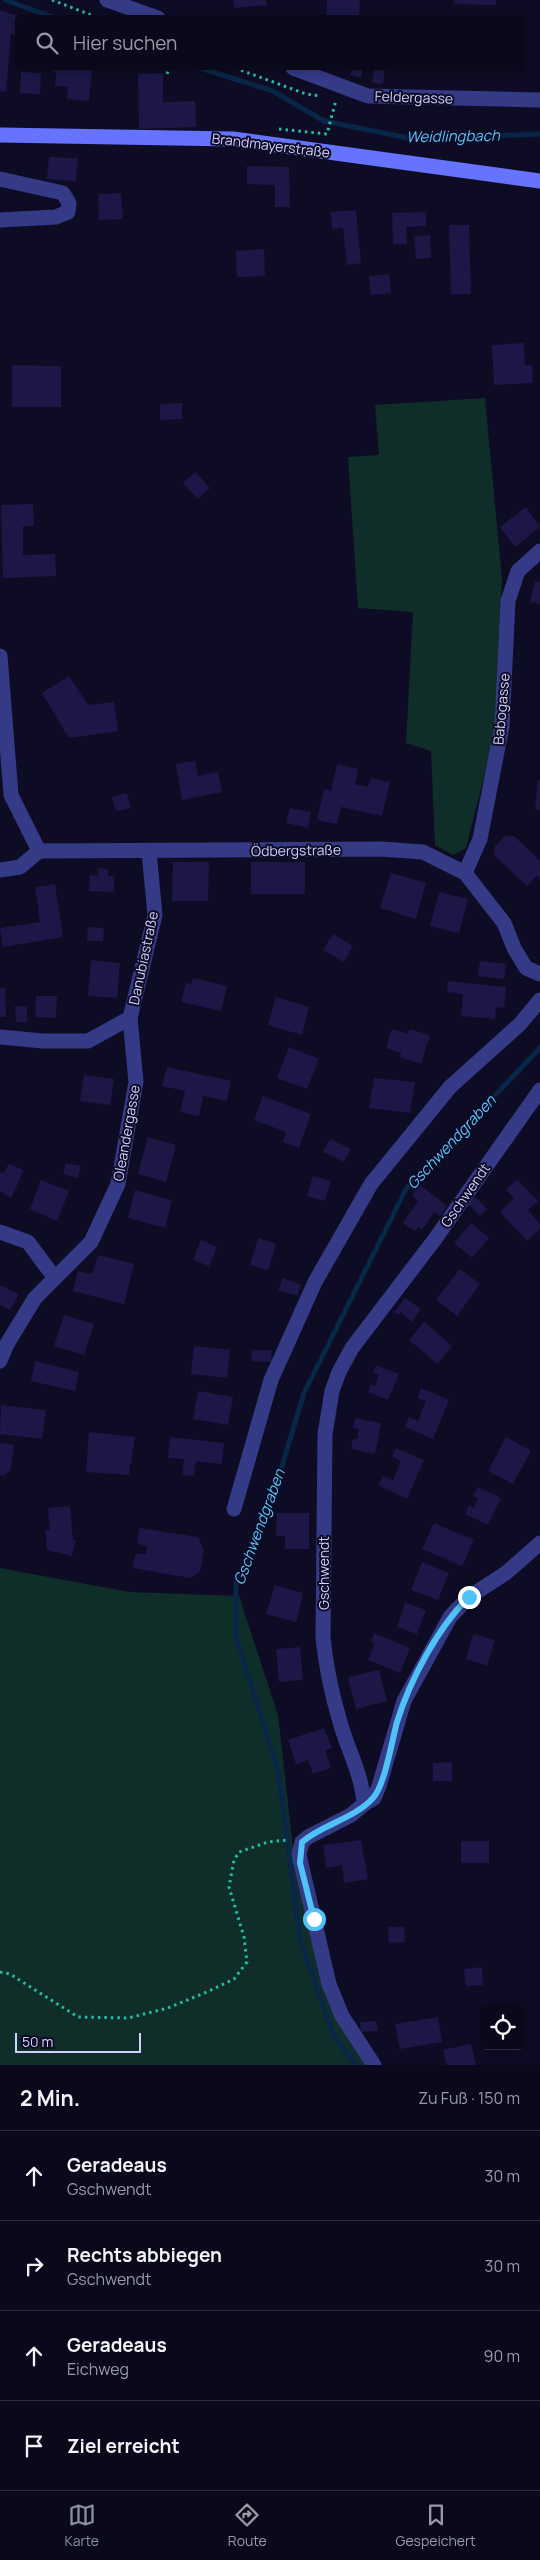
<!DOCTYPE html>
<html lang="de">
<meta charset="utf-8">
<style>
body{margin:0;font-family:Manrope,sans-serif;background:#131224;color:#f1f3f6}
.controls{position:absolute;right:15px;bottom:15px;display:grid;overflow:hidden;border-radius:5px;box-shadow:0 2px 8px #0003}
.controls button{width:45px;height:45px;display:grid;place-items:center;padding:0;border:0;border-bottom:1px solid #2a2a3a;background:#0a091b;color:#f1f3f6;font:25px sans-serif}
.scale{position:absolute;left:15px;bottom:12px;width:126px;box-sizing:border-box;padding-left:5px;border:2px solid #d0cfff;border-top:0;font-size:14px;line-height:18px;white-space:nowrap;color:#d0cfff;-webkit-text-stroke:4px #0e0c24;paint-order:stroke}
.stop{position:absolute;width:15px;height:15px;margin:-11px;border:4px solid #4fc3f7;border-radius:50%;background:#fff}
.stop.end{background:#4fc3f7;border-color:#fff;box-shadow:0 1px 5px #0008}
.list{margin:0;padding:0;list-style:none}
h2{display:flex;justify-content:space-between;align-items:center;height:65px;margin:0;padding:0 20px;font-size:21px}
h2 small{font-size:16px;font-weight:400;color:#999aa3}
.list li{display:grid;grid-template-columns:32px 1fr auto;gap:15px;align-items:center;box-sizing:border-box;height:90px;padding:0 20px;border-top:1px solid #2a2a3a}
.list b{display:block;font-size:19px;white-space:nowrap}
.list p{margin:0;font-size:16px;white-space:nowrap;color:#999aa3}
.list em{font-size:16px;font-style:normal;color:#999aa3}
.icon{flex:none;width:28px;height:28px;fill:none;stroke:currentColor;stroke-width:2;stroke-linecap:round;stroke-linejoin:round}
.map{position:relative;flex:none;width:540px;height:2065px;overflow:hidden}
.search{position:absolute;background:#0a091b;box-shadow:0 2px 8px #0003;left:15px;right:15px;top:15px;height:55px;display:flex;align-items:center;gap:12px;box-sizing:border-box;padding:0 18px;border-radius:5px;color:#999aa3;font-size:19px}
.sheet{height:425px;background:#0a091b}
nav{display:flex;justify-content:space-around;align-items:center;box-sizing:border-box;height:70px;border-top:1px solid #2a2a3a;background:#0a091b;font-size:14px;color:#999aa3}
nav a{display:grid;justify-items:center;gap:2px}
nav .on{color:#8c9099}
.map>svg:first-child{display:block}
.green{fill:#0f2e2a}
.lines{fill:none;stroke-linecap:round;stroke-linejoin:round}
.stream{stroke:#082647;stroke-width:5}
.building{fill:#1c1746}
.path{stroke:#26bca3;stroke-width:3;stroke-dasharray:2.5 4;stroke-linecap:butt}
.street{stroke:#343a86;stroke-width:15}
.secondary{stroke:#6673ff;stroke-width:15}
.route{stroke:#4fc3f7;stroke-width:6}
.labels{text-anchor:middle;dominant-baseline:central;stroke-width:4;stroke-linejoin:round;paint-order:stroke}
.street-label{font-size:14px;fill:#d0cfff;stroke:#0e0c24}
.water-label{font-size:15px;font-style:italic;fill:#5dc5ff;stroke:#0e0c24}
</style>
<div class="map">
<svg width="540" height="2065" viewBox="0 0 540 2065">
<rect width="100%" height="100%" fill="#0e0c24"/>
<g class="green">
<path d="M485 398 502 579 495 733 466 848 453 855 435 845 431 751 406 743 413 612 358 608 348 457 379 455 375 405Z"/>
<path d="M0 1568 129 1592 239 1596 278 1715 293 1848 311 1940 370 2065H0Z"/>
</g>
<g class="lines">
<g class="stream">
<path d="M5 0 55 18"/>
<path d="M200 68 273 91 324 121 413 139 540 134"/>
<path d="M356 2065 333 2035 300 1939 278 1770 236 1637V1581L266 1519 304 1393 406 1189 540 1048"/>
</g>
</g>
<g class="building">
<path d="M233 0H266L267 5 234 8Z"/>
<path d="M327 0H360L359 18H326Z"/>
<path d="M454 0H496V5L454 4Z"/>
<path d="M0 10 21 17 18 18V36L11 34 6 92 0 91Z"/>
<path d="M54 68H92L89 101 67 99 68 87 55 86 56 72 53 71Z"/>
<path d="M352 68H363L361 78 351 76Z"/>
<path d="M374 68H385L383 84 372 83Z"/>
<path d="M21 72 41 73 40 94 20 93Z"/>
<path d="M163 73V102L195 101 196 127 139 129 138 74Z"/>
<path d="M49 157 78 158 76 181 47 179Z"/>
<path d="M247 166 289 167 290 207H275V185L247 184Z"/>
<path d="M121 193 123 219 99 220 98 194Z"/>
<path d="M356 210 361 263 347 265 343 228 332 229 331 212Z"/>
<path d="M426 212V226L406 227 407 244H393L392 213Z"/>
<path d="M449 225H469L471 294H451Z"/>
<path d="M430 235 431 258 416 259 414 236Z"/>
<path d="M264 249 265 276 237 277 236 251Z"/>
<path d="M389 274 391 293 371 295 369 276Z"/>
<path d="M524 343 525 365H532L533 383 494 385 492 345Z"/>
<path d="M12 365 61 366V407H12Z"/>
<path d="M182 403V419L160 420V404Z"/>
<path d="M195 472 210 488 198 499 183 483Z"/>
<path d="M33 504 34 526H23V555L55 554 56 576 3 578 1 505Z"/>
<path d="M526 507 540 527 515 547 500 527Z"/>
<path d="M535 581 540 582V604L530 602Z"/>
<path d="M69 676 88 705 114 702 118 731 69 738 42 693Z"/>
<path d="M195 761 198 776 218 772 222 792 182 800 176 764Z"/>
<path d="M337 764 358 769 355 784 368 787 371 778 390 782 382 816 341 807 337 824 317 820 324 789 331 791Z"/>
<path d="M538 780H540V810H535Z"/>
<path d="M127 793 131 808 116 811 112 797Z"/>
<path d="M290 808 311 812 308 828 286 823Z"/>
<path d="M505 836H514L540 861V879L537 875 527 886 494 855 495 846Z"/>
<path d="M173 862H209L208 901H172Z"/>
<rect x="251" y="862" width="54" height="32"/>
<path d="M98 868 108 869V876H114V892L89 891 90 875 98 876Z"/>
<path d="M391 873 426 883 416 919 380 908Z"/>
<path d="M55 884 63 937 3 947 0 928 40 922 35 887Z"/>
<path d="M439 892 468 899 459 933 430 926Z"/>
<path d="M88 927 104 928 103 941H87Z"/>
<path d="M333 934 353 946 344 962 323 950Z"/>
<path d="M91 960 120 963 117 998 88 996Z"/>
<path d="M480 961 506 964 504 979 478 976Z"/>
<path d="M193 978 227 986 221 1011 181 1002 186 983 191 984Z"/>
<path d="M448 981 506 987 504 1008 496 1007 495 1019 461 1016 463 994 447 992Z"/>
<path d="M0 988H5L6 1017H0Z"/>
<path d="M36 996H57L56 1018 35 1017Z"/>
<path d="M276 997 309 1007 302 1035 268 1025Z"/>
<path d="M15 1006H27V1022H16Z"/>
<path d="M392 1029 408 1034 409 1029 430 1035 421 1064 400 1057 401 1053 386 1048Z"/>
<path d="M289 1047 319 1059 307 1089 277 1078Z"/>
<path d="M167 1067 231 1081 227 1101 203 1096 199 1116 180 1112 185 1091 162 1086Z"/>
<path d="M84 1075 114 1079 110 1105 80 1101Z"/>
<path d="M374 1078 415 1082 410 1113 369 1108Z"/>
<path d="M263 1096 311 1114 299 1148 283 1142 286 1132 254 1120Z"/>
<path d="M148 1137 176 1145 166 1182 138 1174Z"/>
<path d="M330 1139 351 1149 344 1162 323 1152Z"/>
<path d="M66 1163 81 1166 78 1178 63 1174Z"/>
<path d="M9 1164 24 1170 11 1198 0 1191V1172L3 1173Z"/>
<path d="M313 1176 331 1181 325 1201 307 1196Z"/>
<path d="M517 1179 538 1201 528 1210 540 1224V1229L527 1241 500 1212 514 1198 506 1190Z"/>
<path d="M41 1180 69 1191 57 1221 30 1209Z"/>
<path d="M420 1185 447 1206 440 1216 434 1212 422 1230 418 1227 415 1231 403 1223 418 1201 412 1196Z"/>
<path d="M135 1190 172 1200 165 1228 128 1218Z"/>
<path d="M475 1197 487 1209 480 1216 468 1204Z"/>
<path d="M471 1223 489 1238 472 1258 454 1243Z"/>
<path d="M258 1238 276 1244 268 1270 250 1265Z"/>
<path d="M201 1240 217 1247 209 1266 193 1260Z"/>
<path d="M98 1255 134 1264 124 1304 73 1291 78 1271 92 1274Z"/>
<path d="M460 1269 480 1284 457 1316 436 1300Z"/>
<path d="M283 1278 301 1285 297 1296 278 1290Z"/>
<path d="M0 1285 19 1294 10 1310 0 1305Z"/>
<path d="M405 1298 421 1309 412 1322 401 1312 398 1315 394 1312Z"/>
<path d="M64 1315 94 1324 84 1355 54 1346Z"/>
<path d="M424 1322 452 1346 437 1364 409 1340Z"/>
<path d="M194 1346 230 1350 227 1378 191 1374Z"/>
<path d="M252 1350H272L271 1362 251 1361Z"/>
<path d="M35 1361 79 1372 75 1391 31 1381Z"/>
<path d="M376 1365 399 1374 388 1400 368 1392 371 1384 375 1386 379 1375 373 1373Z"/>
<path d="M421 1388 449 1400 433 1439 405 1427 409 1417 418 1421 426 1401 417 1398Z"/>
<path d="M198 1391 233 1397 228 1425 193 1419Z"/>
<path d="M1 1405 46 1410 42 1439 0 1434Z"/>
<path d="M355 1418 381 1423 375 1454 351 1449 353 1439H357L359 1429 353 1428Z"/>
<path d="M89 1432 135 1437 129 1475 86 1472Z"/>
<path d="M170 1437 224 1443 222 1464 196 1461 194 1476 182 1475 184 1459 168 1458Z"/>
<path d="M506 1437 531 1451 513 1484 488 1471Z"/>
<path d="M0 1443 14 1445 11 1470 3 1476 0 1475Z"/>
<path d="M396 1448 424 1460 407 1499 378 1485 383 1476 393 1480 401 1461 392 1456Z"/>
<path d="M478 1487 501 1498 488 1525 465 1514 469 1505 474 1508 478 1498 473 1496Z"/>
<path d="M70 1506 73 1540H76L72 1556 47 1550 45 1530H50L48 1508Z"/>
<path d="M277 1513H309V1549H285V1536H276Z"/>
<path d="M434 1523 474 1540 462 1566 422 1549Z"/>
<path d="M139 1528 198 1537 204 1551 200 1572 190 1578 133 1568 135 1556 138 1553 146 1554 147 1547 137 1543Z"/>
<path d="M422 1562 449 1573 438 1600 411 1590Z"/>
<path d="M275 1585 303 1593 296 1622 266 1614Z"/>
<path d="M405 1603 426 1610 417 1634 397 1627Z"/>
<path d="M374 1633 410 1648 400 1673 368 1660 375 1644 371 1642Z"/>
<path d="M473 1634 495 1640 487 1666 466 1659Z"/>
<path d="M300 1647 303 1680 279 1682 276 1649Z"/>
<path d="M379 1670 387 1701 356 1709 348 1677Z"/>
<path d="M324 1728 332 1748 325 1750 331 1768 313 1774 308 1760 296 1764 288 1740Z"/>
<path d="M452 1762V1781H433V1763Z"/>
<path d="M361 1840 368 1879 344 1883 342 1865 326 1868 323 1845Z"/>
<rect x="461" y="1841" width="28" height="22"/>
<path d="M388 1927H404L405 1942 389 1943Z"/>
<path d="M482 1967 483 1985 466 1986 464 1969Z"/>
<path d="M438 2017 442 2042 400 2049 395 2024Z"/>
<path d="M376 2021 378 2031 361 2032 360 2022Z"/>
<path d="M471 2044 476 2065H447L443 2050Z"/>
</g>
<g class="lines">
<g class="path">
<path d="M52 0 99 18"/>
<path d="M235 68 306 94 321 96"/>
<path d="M167 74 169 68"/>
<path d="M279 129 327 134 336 100"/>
<path d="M0 1972 10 1974 78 2017 128 2018 168 2008 209 1991 234 1979 247 1962 244 1937 229 1887 234 1860 239 1852 268 1842 287 1840"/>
</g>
<g class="street">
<path d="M107 0 158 18"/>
<path d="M293 68 368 96 540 100"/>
<path d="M0 179 63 193 69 203 68 212 56 217 0 220"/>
<path d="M0 656 11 795 39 851"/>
<path d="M0 870 20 867 39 851 381 849 423 852 465 873 504 923 514 948 526 968 540 974"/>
<path d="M465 873 480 839 502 726 508 601 518 571 540 551"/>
<path d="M0 1037 43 1041H88L130 1018 155 915 149 852"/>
<path d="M0 1232 28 1242 54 1277"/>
<path d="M0 1361 7 1344 35 1298 91 1242 118 1184 136 1082 130 1018"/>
<path d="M234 1509 271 1380 315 1282 371 1184 450 1087 520 1024 540 1000"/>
<path d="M364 1804 374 1798 379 1786 404 1701 450 1617 469 1597 506 1573 540 1543"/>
<path d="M374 2065 342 2016 329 1984 299 1855 302 1842 308 1837 351 1815 364 1804C362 1774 348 1751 340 1722 332 1695 326 1667 323 1638L325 1434 332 1391 339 1372 352 1348 435 1239 540 1090"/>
</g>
<path class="secondary" d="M0 135 233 139 540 181"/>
</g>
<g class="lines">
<path class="route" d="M314 1919 300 1863 302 1842C323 1824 354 1819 373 1798 385 1785 392 1740 397 1722 410 1680 438 1627 469 1597"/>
</g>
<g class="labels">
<g class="street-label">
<text transform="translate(414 97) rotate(2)">Feldergasse</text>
<text transform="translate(271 145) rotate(7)">Brandmayerstraße</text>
<text transform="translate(501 709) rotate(-85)">Babogasse</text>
<text transform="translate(296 850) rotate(-1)">Ödbergstraße</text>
<text transform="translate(143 958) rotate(-78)">Danubiastraße</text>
<text transform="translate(126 1133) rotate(-80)">Oleandergasse</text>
<text transform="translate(465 1195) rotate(-55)">Gschwendt</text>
<text transform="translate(323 1573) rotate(-90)">Gschwendt</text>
</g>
<g class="water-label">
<text transform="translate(453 136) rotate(-1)">Weidlingbach</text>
<text transform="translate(451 1142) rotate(-47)">Gschwendgraben</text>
<text transform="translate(259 1527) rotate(-70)">Gschwendgraben</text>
</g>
</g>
</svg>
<div class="controls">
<button><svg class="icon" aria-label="locate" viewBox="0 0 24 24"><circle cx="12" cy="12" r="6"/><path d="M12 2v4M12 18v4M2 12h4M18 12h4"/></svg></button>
</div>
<div class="scale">50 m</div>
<div class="stop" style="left:314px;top:1919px"></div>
<div class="stop end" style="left:469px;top:1597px"></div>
<div class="search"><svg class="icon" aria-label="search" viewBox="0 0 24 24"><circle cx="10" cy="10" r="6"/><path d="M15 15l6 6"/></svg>Hier suchen</div>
</div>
<section class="sheet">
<h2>2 Min.<small>Zu Fuß · 150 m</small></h2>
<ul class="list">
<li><svg class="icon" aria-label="ahead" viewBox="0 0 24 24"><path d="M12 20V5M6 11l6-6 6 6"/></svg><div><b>Geradeaus</b><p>Gschwendt</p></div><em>30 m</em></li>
<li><svg class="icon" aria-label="right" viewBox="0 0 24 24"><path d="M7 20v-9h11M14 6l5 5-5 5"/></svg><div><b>Rechts abbiegen</b><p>Gschwendt</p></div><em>30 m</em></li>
<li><svg class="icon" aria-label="ahead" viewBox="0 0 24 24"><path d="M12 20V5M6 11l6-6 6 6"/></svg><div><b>Geradeaus</b><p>Eichweg</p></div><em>90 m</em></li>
<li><svg class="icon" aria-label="arrive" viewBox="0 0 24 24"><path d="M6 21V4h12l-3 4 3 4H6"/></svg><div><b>Ziel erreicht</b></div></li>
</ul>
</section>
<nav>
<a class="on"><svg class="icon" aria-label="map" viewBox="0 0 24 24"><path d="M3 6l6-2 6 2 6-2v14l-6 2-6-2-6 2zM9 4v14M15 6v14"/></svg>Karte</a>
<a><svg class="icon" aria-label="directions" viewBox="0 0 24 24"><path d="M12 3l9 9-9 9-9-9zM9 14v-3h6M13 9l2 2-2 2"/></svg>Route</a>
<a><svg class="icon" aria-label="saved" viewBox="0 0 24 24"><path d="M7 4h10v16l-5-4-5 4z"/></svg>Gespeichert</a>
</nav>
